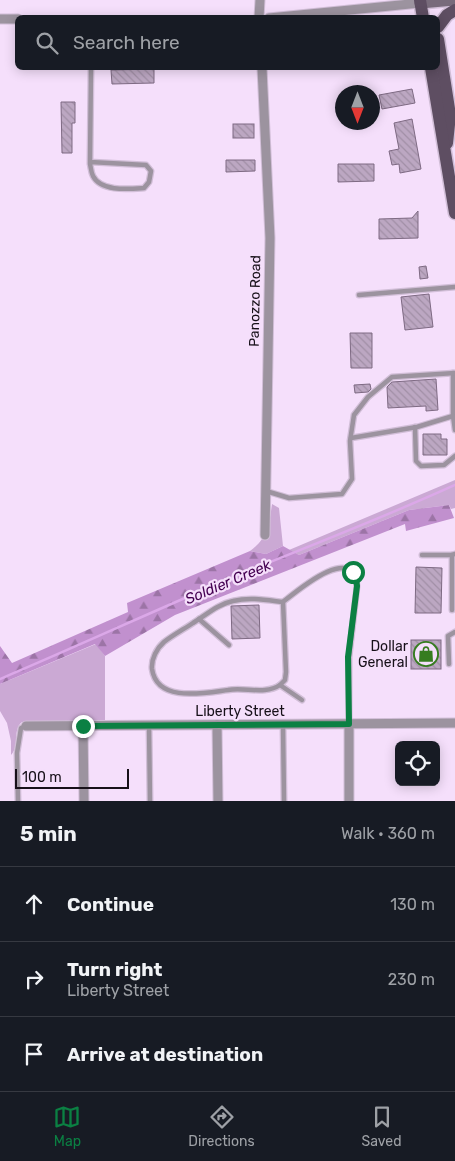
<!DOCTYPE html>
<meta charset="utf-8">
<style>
body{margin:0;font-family:Rubik,sans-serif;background:#20242c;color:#f1f3f6}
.controls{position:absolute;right:15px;bottom:15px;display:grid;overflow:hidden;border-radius:8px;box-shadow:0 2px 12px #0003}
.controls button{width:45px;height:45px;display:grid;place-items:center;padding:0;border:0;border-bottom:1px solid #363941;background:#171b24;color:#f1f3f6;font:25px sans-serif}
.compass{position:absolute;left:335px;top:85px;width:45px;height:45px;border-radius:50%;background:#171b24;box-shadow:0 2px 12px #0003;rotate:180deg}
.scale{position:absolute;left:15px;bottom:12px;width:114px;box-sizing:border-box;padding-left:5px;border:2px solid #171019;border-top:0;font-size:14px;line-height:18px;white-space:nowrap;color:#171019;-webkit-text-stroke:4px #f5dffb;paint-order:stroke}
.stop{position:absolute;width:15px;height:15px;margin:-11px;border:4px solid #0b8043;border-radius:50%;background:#fff}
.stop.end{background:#0b8043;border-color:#fff;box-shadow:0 1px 5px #0008}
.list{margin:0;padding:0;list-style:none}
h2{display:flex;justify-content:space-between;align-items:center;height:65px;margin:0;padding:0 20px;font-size:21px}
h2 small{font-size:16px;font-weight:400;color:#9ea1a6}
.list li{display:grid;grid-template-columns:32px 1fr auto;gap:15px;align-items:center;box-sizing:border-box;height:75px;padding:0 20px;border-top:1px solid #363941}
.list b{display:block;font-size:19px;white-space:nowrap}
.list p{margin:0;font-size:16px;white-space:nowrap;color:#9ea1a6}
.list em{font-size:16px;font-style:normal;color:#9ea1a6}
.icon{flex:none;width:28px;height:28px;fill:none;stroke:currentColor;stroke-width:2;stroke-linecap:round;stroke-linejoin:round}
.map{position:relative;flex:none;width:455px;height:801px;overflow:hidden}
.search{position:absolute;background:#171b24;box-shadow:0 2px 12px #0003;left:15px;right:15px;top:15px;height:55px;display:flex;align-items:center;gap:12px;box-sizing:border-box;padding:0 18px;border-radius:8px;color:#9ea1a6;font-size:19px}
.sheet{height:290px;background:#171b24}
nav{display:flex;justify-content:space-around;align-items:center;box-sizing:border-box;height:70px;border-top:1px solid #363941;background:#171b24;font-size:14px;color:#9ea1a6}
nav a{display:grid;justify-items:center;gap:2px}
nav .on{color:#0b8043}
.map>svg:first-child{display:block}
.grass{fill:#cba9d4}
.forest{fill:url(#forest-firs)}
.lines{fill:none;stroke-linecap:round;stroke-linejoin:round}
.stream{stroke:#dba8e8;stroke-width:2.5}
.building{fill:url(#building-back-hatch);stroke:#7e6a83}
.lane-casing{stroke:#d1bed7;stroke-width:7}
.street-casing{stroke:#d1bed7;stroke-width:11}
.secondary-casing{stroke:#d1bed7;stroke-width:14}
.primary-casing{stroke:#d1bed7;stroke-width:15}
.lane{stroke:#9c939f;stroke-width:4.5}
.street{stroke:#9c939f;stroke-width:9}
.secondary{stroke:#786b7b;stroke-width:11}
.primary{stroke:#5e4e62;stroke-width:12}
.route{stroke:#0b8043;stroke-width:6}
.labels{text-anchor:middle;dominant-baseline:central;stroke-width:4.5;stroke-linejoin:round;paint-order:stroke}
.street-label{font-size:14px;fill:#171019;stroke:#f5dffb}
.poi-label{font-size:14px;fill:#171019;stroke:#f5dffb;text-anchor:end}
.water-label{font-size:15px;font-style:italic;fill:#440151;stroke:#f5dffb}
</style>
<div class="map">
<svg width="455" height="801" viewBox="0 0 455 801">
<defs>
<pattern id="forest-firs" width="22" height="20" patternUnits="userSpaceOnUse" patternTransform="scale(1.25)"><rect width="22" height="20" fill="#c190ce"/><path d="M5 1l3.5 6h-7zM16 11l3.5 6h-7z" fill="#9c74a6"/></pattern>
<pattern id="building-back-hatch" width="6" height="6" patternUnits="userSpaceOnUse" patternTransform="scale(1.25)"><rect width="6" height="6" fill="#bca7c2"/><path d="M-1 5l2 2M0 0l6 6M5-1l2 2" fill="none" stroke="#a18fa6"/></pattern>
</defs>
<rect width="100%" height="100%" fill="#f5dffb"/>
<g class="grass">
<path d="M455 480V508L451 509 449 505 409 510 299 555 289 550Z"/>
<path d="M272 504 279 508 283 546 266 554 250 551C268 538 269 525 272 504Z"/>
<path d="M96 644 105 656V721L22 722C12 730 20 746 11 755V741L7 723 0 711V684Z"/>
</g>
<path class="forest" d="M449 505 454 518 406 531 405 524 175 615 105 656 95 644 0 684V646L12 663 128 612 127 603 250 551 266 554 283 546 299 555 409 510Z"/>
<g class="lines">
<path class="stream" d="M0 679C83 644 164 606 248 571 317 543 387 516 455 485"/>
</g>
<g class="building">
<path d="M154 69V83L112 84 111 70Z"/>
<path d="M412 89 415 103 382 109 379 95Z"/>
<path d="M61 102H75V123H72V153H62Z"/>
<path d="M412 119 421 169 400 173 399 164 392 165 389 151 399 149 394 123Z"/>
<rect x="233" y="124" width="21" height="14"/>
<path d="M226 160H255V171L226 172Z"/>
<path d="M338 164H374V181L338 182Z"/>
<path d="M418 211V238L379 239V219L412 218Z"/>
<path d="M426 266 428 278 420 279 419 267Z"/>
<path d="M429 294 433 327 405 330 401 297Z"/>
<path d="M350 333H372V368H351Z"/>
<path d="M436 379 438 410 426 411V406L388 408 387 387 392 382Z"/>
<path d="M370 384 371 389 368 392 355 393 354 385Z"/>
<path d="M423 434H441V439H447V455H423Z"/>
<path d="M416 567 442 568 441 613H415Z"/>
<path d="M259 605 260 638 232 639 231 606Z"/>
<rect x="411" y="640" width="30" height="29"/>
</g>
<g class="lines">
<defs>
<g id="lane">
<path d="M90 162 146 165 151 171 149 182 144 188C129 189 101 192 93 176 91 172 91 168 90 164V162L91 68"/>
<path d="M359 295 455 287"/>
<path d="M453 373V416L455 415"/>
<path d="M415 427 416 461 421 466 444 465 455 456"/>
<path d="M351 438 417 427 453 416 455 430"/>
<path d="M266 491 289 498 342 494 352 479 350 441 354 415 368 397 392 377 455 373"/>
<path d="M422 555H452"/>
<path d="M452 610V555L455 554"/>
<path d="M199 619 229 645"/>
<path d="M449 664 448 636 455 632"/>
<path d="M280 685C265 695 245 687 228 690 204 693 157 703 152 669 151 659 157 648 164 642 173 635 184 629 193 623 206 615 218 604 233 601 250 597 266 600 283 602"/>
<path d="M302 700 280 685 285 680 286 672 283 602C297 591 354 542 357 586L349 657V723"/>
<path d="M283 724 284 801"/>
<path d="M149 725 150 801"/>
<path d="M18 801 17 753 21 728 26 726"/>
</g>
<g id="street">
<path d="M259 18 260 0"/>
<path d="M269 18 420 3"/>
<path d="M0 19H18"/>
<path d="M262 68 270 238 265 535"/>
<path d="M349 723V801"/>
<path d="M217 725 218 801"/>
<path d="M26 726 455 723"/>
<path d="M83 726 84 801"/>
</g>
<path id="secondary" d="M420 3 455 0"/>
<g id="primary">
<path d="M420 0 423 18"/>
<path d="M438 27 447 15 455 10"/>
<path d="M438 39 450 115 447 143"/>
<path d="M431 68 455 213"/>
</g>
</defs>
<use href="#lane" class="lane-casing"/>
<use href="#street" class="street-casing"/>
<use href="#secondary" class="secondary-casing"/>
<use href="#primary" class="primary-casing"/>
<use href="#lane" class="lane"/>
<use href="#street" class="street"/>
<use href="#secondary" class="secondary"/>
<use href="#primary" class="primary"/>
</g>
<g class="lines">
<path class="route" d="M83 726 349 724 348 657 357 586 356 579 353 572"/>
</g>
<defs>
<symbol id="shop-ring" viewBox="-11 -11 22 22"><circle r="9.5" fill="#f5dffb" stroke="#367c20" stroke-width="1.5"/><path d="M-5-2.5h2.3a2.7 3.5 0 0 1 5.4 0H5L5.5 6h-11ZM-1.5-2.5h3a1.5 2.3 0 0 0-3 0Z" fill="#367c20"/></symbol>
</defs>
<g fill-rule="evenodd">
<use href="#shop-ring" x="412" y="640" width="28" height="28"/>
</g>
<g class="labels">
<g class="street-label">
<text transform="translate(255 301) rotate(-89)">Panozzo Road</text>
<text x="240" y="711">Liberty Street</text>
</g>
<g class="poi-label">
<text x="408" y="646">Dollar<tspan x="408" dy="16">General</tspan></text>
</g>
<g class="water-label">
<text transform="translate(228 582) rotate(-23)">Soldier Creek</text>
</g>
</g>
</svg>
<div class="controls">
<button><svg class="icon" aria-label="locate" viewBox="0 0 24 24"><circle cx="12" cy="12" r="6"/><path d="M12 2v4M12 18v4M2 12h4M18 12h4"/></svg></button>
</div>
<svg class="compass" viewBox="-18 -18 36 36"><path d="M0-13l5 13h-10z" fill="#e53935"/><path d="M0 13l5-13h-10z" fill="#9ea1a6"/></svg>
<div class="scale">100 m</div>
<div class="stop" style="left:353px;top:572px"></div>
<div class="stop end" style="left:83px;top:726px"></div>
<div class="search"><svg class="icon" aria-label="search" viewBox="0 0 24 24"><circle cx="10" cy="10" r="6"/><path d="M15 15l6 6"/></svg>Search here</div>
</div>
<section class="sheet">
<h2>5 min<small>Walk · 360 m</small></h2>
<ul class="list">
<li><svg class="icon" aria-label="ahead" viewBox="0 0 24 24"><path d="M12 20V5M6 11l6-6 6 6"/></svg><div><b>Continue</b></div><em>130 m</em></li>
<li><svg class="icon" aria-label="right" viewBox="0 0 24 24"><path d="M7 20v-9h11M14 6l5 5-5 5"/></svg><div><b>Turn right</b><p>Liberty Street</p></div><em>230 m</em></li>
<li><svg class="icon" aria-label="arrive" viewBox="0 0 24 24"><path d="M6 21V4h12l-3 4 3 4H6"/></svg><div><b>Arrive at destination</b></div></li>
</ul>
</section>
<nav>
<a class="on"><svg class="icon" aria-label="map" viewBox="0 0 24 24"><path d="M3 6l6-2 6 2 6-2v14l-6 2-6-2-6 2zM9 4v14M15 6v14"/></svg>Map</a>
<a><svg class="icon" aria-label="directions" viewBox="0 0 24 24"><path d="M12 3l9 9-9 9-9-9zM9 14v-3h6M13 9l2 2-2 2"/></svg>Directions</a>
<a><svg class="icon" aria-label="saved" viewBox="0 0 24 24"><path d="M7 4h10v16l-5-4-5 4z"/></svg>Saved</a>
</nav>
